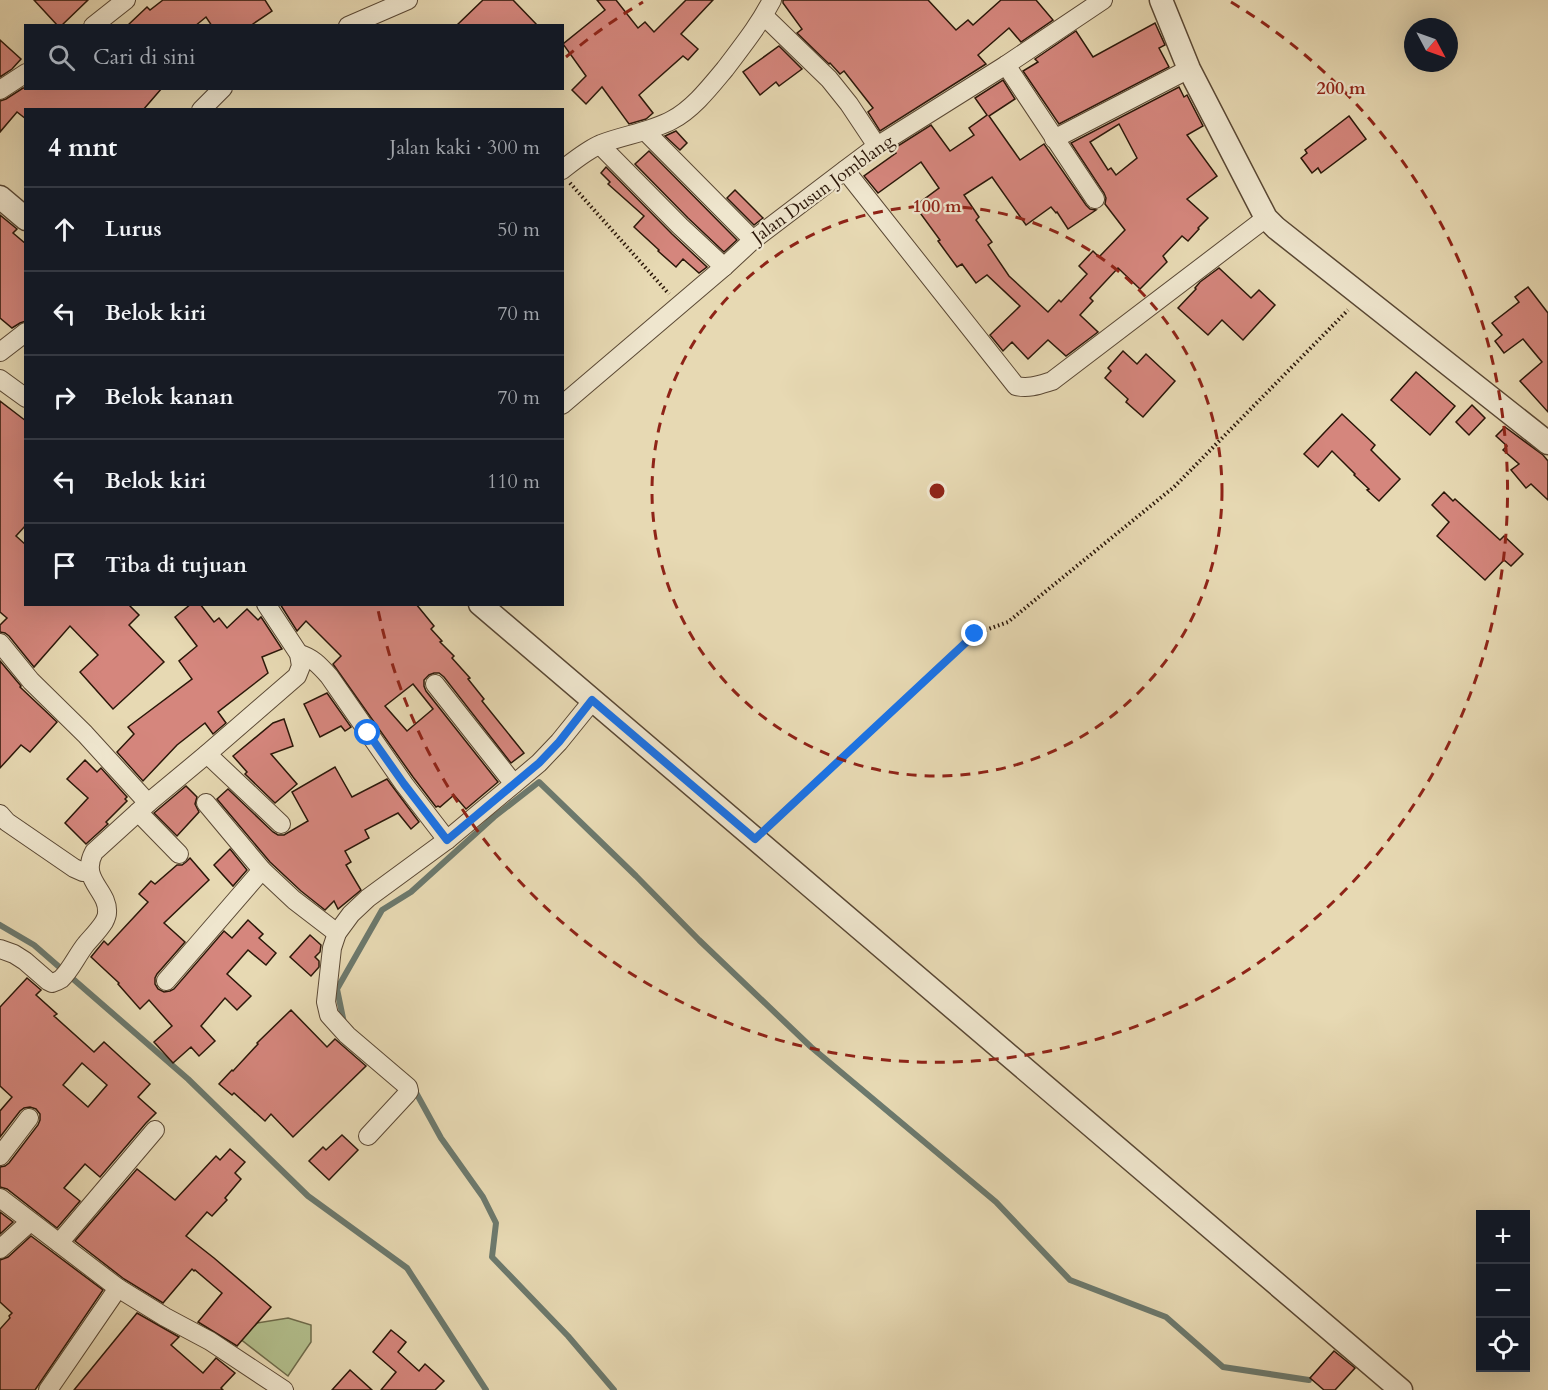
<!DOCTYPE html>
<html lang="id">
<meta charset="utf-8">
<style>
body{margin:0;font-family:Cardo,serif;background:#20242c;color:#f1f3f6}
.controls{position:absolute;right:18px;bottom:18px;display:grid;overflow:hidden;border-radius:0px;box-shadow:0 6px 24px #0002}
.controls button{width:54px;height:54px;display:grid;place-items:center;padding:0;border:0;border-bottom:2px solid #363941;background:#171b24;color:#f1f3f6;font:30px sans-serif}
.compass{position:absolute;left:1404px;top:18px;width:54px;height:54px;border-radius:50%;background:#171b24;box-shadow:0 6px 24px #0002;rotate:131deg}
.stop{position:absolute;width:18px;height:18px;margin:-14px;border:4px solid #1a73e8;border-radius:50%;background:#fff}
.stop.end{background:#1a73e8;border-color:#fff;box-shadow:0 2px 6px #0008}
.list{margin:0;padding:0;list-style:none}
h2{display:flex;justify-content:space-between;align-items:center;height:78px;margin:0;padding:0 24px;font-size:26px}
h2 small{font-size:20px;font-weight:400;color:#9ea1a6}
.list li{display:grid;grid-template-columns:39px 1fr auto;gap:18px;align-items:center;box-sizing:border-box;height:84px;padding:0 24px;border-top:2px solid #363941}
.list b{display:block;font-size:22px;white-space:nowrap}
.list em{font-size:20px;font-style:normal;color:#9ea1a6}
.icon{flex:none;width:33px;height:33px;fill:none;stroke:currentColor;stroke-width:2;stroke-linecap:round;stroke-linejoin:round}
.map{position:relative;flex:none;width:1548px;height:1390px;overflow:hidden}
.search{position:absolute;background:#171b24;box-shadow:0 6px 24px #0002;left:24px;top:24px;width:540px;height:66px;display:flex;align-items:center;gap:15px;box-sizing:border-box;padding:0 21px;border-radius:0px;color:#9ea1a6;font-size:22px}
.panel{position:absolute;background:#171b24;box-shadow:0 6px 24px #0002;left:24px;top:108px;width:540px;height:498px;border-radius:0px}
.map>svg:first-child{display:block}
.green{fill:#b3c08e;stroke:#6f6c4c;stroke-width:1.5}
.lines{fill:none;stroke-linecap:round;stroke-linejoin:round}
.stream{stroke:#6c796d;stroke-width:6}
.building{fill:#d5867d;stroke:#2b1709;stroke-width:1.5;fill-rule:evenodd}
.minor-casing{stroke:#5a4834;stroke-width:20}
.tertiary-casing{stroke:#5a4834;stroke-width:25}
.path{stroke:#2b1709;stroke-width:4;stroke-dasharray:1.5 3;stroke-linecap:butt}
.minor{stroke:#efe6ce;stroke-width:18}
.tertiary{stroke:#efe6ce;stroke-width:22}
.route{stroke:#1a73e8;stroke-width:8}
.ring{fill:none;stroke:#8f2418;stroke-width:3;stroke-dasharray:10 8}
.labels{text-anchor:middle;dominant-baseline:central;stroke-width:4.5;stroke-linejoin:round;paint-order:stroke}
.street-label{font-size:18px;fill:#2b1709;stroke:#efe6ce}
.centre{fill:#8f2418;stroke:#efe6ce;stroke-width:3}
.ring-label{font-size:18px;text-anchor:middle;font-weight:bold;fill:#8f2418;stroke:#efe6ce;stroke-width:4.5;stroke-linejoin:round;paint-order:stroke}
</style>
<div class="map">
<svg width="1548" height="1390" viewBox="0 0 1548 1390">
<rect width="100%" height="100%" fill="#e7d9b3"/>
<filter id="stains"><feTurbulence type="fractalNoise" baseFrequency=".00333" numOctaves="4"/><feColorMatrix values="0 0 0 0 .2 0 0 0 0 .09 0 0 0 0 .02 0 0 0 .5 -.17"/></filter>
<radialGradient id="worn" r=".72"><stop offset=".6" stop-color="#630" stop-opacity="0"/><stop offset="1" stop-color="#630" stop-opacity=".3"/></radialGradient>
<path class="green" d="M288 1318 311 1325V1342L288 1376 226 1328Z"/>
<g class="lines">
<g class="stream">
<path d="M0 925 34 945 188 1079 308 1196 407 1268 486 1390"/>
<path d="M344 1023 337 989 382 910 411 892 494 817 539 782 636 876 699 940 811 1047 996 1202 1070 1280 1166 1317 1223 1367 1309 1380"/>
<path d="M414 1089 441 1138 483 1197 496 1223 492 1257 568 1336 614 1390"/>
</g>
</g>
<g class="building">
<path d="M34 0H88L61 26H58Z"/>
<path d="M163 0H265L272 11 250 26H212L206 17 195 26H127L147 7 150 10Z"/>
<path d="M483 0H513L538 26H456Z"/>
<path d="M597 0H616L638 28 645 22 654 32 686 0H713L681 34 698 49 688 60 683 56 639 95 653 113 646 119 629 124 602 87 586 104 572 90 586 76 563 44 605 10Z"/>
<path d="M783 0H928L956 30 968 20 973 25 1001 0H1036L1053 20 1021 42 1009 28 978 55 986 64 880 131 868 112 873 108 844 71 840 74 830 63 829 64 797 33 802 29 783 3Z"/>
<path d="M1155 23 1165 45 1159 48 1169 67 1059 124 1023 71 1038 62 1035 59 1076 31 1093 57Z"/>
<path d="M0 40 21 59 12 69 0 77Z"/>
<path d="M779 46 802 69 779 86 776 82 760 95 743 72Z"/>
<path d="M1003 80 1015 99 989 116 1020 160 1044 144 1086 205 1090 209 1096 210 1068 229 1057 212 1056 213 1051 207 1026 225 992 177 964 195 979 217 976 220 992 242 988 245 1009 276 1048 312 1059 300 1061 302 1087 274 1079 266 1093 251 1099 257 1125 230 1105 204 1106 198 1104 193 1071 143 1179 87 1184 97 1187 95 1203 126 1187 135 1217 176 1187 199 1208 218 1198 228 1199 229 1188 241 1182 236 1163 256 1167 262 1140 289 1118 268 1090 298 1093 301 1080 315 1098 332 1066 356 1048 340 1028 359 1012 342 1003 351 990 335 1020 306 987 275 976 283 962 264 957 267 938 241 940 240 915 206 939 188 921 162 878 193 864 176 896 153 893 149 931 125 950 151 974 135 969 128 987 115 975 98ZM1119 124 1137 158 1116 175 1111 168 1108 170 1090 142Z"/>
<path d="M23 88H162L143 110H26V119L17 112 0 132V101L6 99Z"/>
<path d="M1349 116 1366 139 1321 173 1318 168 1312 173 1301 158 1307 153 1305 150Z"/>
<path d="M676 131 687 143 680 150 665 136Z"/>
<path d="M649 151 737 240 724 252 688 218 635 164Z"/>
<path d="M606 167 672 234 707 267 699 273 683 259 676 267 658 251 659 250 634 227 644 216 608 184 610 182 601 173Z"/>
<path d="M735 190 763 218 754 225 727 198Z"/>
<path d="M0 215 17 229 13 233 26 244V321L20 323 12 328 0 318Z"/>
<path d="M1219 268 1251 298 1259 290 1275 305 1243 340 1222 320 1208 335 1178 308 1196 289 1195 288 1200 282Z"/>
<path d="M1528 287 1548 313V412L1520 381 1542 362 1523 339 1504 353 1495 341 1502 335 1492 323 1519 302 1515 297Z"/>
<path d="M1123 351 1137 364 1146 354 1175 381 1143 417 1126 402 1128 399 1105 378 1111 371 1108 368Z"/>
<path d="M1416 372 1455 406 1430 435 1391 400Z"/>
<path d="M0 401 26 421V525L16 536 26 545V604H128L139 615 129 625 164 662 113 709 80 672 98 655 70 626 34 667 9 636 5 633 0 632V625L7 618 0 612Z"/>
<path d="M1472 405 1485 418 1469 435 1456 422Z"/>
<path d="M1342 414 1375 445 1371 450 1400 479 1379 501 1367 490 1369 489 1354 475 1355 474 1332 451 1318 467 1304 454Z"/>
<path d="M1505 427 1543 455 1548 461V500L1531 484 1526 488 1511 470 1519 464 1503 450 1507 446 1496 436Z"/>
<path d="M1444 492 1453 501 1455 499 1500 540 1504 536 1523 554 1511 566 1504 560 1485 580 1437 536 1449 522 1432 505Z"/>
<path d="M191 604H200L214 622 219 618 227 628 247 609 258 620 261 617 282 649 262 657 268 673 218 712 226 723 213 734 205 723 177 745 143 781 117 752 134 734 128 727 192 679 179 661 197 646 175 617Z"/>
<path d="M280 604H416L434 626 431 629 442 641 440 642 454 656 452 658 470 678 468 679 484 699 482 701 524 753 511 763 444 677 439 673H434L429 675 424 680V686L426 691 498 782 466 809 454 795 440 807 438 806 436 807 413 777 333 664 341 656 306 621 297 631ZM413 684 433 709 407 731 385 706Z"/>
<path d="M0 661 21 686 20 687 57 722 30 752 21 745 0 768Z"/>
<path d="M327 693 351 727 345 731 341 726 320 737 304 704Z"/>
<path d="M284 719 293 746 271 754 297 784 275 803 245 774 247 772 233 756 273 723Z"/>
<path d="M85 760 97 772 101 768 127 797 125 799 127 801 106 822 108 824 86 844 65 823 88 798 67 779Z"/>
<path d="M335 767 352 797 387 779 419 822 411 829 398 813 365 830 369 838 345 851 351 862 346 865 361 890 338 909 334 901 325 910 301 891 270 862 217 799 228 789 273 832 278 835H284L308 821 292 792Z"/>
<path d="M186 786 197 797 195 804 199 812 177 836 154 813Z"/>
<path d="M230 849 247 870 233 886 214 865Z"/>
<path d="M190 858 209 880 164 923 185 942 157 974 155 978V984L158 989 164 992 170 991 174 989 224 931 232 938 248 920 263 934 259 938 276 953 266 965 248 950 227 974 251 996 237 1010 225 998 201 1026 215 1041 199 1056 191 1047 173 1063 154 1042 172 1026 149 1000 140 1009 118 984 119 983 91 957 104 941 108 945 148 902 139 894 151 881 155 884 177 865H182L186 862Z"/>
<path d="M310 935 321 945 320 952 315 957 319 961V967L311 976 290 957Z"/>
<path d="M27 978 41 990 36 995 57 1014 54 1016 94 1052 104 1042 150 1084 138 1097 156 1113 146 1123 100 1177 85 1164 64 1188 80 1201 57 1228 7 1189 0 1187V1167L5 1166 9 1163 38 1125 40 1120V1114L36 1109 30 1107 24 1108 20 1111 0 1137V1111L12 1097 0 1086V1007ZM82 1063 107 1085 88 1107 63 1085Z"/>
<path d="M291 1010 327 1047 335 1039 366 1066 293 1137 271 1114 265 1121 234 1093 232 1095 219 1084 232 1070 233 1071 258 1044 257 1043Z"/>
<path d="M342 1135 358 1150 329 1180 309 1161 323 1147 326 1150Z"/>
<path d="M230 1149 245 1162 235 1173 241 1179 225 1198 227 1200 212 1216 207 1212 186 1236 214 1258 271 1307 237 1346 198 1322 222 1293 195 1270 194 1271 192 1269 163 1303 124 1279 75 1241 137 1169 175 1200 216 1156 220 1160Z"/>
<path d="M0 1212 13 1222 0 1234Z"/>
<path d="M31 1236 103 1290 35 1390H0V1329L10 1318 9 1316 12 1313 0 1302V1260L8 1257Z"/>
<path d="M137 1313 179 1337 171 1345 203 1373 216 1358 235 1373 221 1388 223 1390H74Z"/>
<path d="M391 1330 406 1342 398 1352 419 1371 425 1364 444 1381 435 1390H381L396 1372 373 1352Z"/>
<path d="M1334 1351 1355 1368 1335 1390H1324L1310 1378Z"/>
<path d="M350 1370 372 1390H332Z"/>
</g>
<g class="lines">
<defs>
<g id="minor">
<path d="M764 16 829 79 849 104 877 146"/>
<path d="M93 26 126 0"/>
<path d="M348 26 408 0"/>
<path d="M1006 65 1095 199"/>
<path d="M0 90 26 73"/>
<path d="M201 110 223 88"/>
<path d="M645 131 753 240"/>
<path d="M1054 139 1189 69"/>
<path d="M600 145 680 226 724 267"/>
<path d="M562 170C575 160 587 150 601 144 624 135 650 132 672 120 693 109 710 87 725 69 743 45 758 27 772 0"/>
<path d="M845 170 1016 386C1029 389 1039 385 1052 381L1266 218"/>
<path d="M0 352 26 332"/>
<path d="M0 379 26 398"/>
<path d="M562 405 724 267 753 240 845 170 877 146 1006 65 1103 0"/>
<path d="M0 643 31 681 85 734 148 803"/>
<path d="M299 654C312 657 320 666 329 676L404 784 447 840"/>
<path d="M435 684 514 784"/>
<path d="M207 754 281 824"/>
<path d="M206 803 262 870 294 900 337 933"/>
<path d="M138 812 179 854"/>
<path d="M0 814 7 822 74 868 83 872H90"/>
<path d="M0 949 14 954 25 961 48 981 52 983C55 982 58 981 61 979 71 970 77 955 86 944 92 937 99 930 104 922 105 920 107 916 107 913 109 890 79 880 94 852L148 803 207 754 297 676 301 666 299 654 266 604"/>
<path d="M166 981 262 870"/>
<path d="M368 1136 406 1095 409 1091 408 1087 347 1035 329 1015 326 1002 332 948 337 933 351 914 368 898 447 840 539 763 559 742 593 700"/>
<path d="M0 1156 29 1118"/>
<path d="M0 1198 118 1288 165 1317 210 1341 284 1390"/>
<path d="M59 1243 155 1130"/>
<path d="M0 1249 30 1222"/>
<path d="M48 1390 118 1288"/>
</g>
<g id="tertiary">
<path d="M1161 0 1189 69 1266 218 1276 228 1548 443"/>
<path d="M0 197 26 219"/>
<path d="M480 604 1401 1390"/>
</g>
</defs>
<use href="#minor" class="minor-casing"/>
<use href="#tertiary" class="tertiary-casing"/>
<g class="path">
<path d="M570 183 669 294"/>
<path d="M769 826 975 634 1008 622 1174 487 1348 310"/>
</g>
<use href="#minor" class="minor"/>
<use href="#tertiary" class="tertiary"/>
</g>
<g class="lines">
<path class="route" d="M368 733 404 784 447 840 539 763 559 742 592 700 755 839 975 634"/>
</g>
<g class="ring">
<circle cx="937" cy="491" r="285"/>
<path d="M566 57A571 571 0 0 1 643 2M1231 2A571 571 0 1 1 377 605"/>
</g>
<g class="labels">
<g class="street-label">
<text transform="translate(823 189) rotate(-36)">Jalan Dusun Jomblang</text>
</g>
</g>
<circle cx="937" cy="491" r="9" class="centre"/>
<g class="ring-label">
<text x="1341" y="94">200 m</text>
<text x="937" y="212">100 m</text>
</g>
<rect width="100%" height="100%" filter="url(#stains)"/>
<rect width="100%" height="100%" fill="url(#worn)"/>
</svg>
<div class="controls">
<button>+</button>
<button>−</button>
<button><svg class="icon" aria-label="locate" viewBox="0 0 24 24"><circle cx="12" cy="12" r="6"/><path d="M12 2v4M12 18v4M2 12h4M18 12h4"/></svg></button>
</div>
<svg class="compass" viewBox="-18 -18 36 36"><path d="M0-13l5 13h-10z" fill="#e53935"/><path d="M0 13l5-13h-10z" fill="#9ea1a6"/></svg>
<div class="stop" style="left:368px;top:733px"></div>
<div class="stop end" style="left:975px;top:634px"></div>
<div class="search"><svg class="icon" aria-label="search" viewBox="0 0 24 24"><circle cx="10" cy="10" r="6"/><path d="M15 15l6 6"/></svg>Cari di sini</div>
<section class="panel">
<h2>4 mnt<small>Jalan kaki · 300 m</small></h2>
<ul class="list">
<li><svg class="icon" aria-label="ahead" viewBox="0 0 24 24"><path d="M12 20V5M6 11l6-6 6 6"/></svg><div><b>Lurus</b></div><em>50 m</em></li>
<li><svg class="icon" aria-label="left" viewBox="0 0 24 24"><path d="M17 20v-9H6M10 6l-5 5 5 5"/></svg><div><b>Belok kiri</b></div><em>70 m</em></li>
<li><svg class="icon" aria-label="right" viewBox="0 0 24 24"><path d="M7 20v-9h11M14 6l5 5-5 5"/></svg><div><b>Belok kanan</b></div><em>70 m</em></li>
<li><svg class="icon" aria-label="left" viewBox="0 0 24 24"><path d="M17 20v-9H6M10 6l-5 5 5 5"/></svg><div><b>Belok kiri</b></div><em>110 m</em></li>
<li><svg class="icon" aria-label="arrive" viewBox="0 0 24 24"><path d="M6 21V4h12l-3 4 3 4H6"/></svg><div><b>Tiba di tujuan</b></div></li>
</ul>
</section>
</div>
